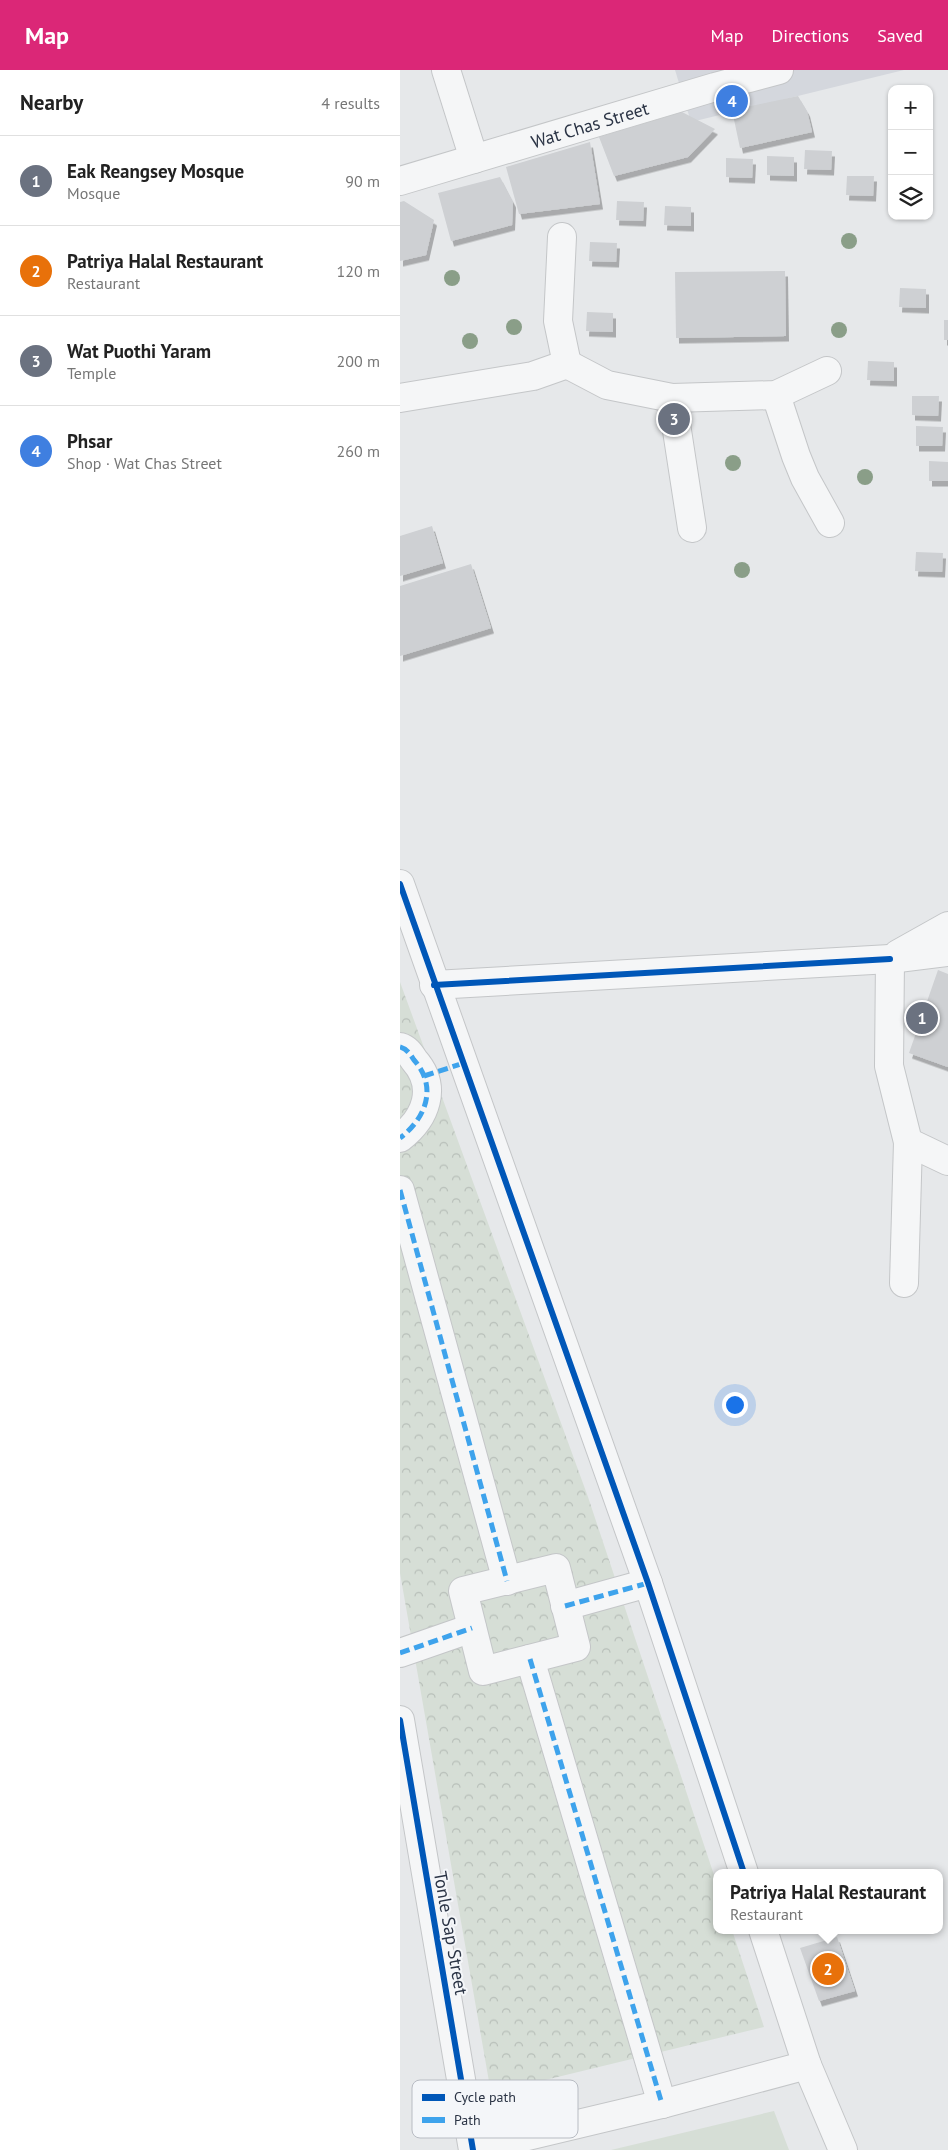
<!DOCTYPE html>
<meta charset="utf-8">
<style>
body{margin:0;font-family:"PT Sans",sans-serif;background:#f6f6f6;color:#222}
.controls{position:absolute;right:15px;top:15px;display:grid;overflow:hidden;border-radius:10px;box-shadow:0 1px 4px #0004}
.controls button{width:45px;height:45px;display:grid;place-items:center;padding:0;border:0;border-bottom:1px solid #e0e0e0;background:#fff;color:#222;font:25px sans-serif}
.you{position:absolute;left:334px;top:1334px;width:18px;height:18px;margin:-12px;border:4px solid #fff;border-radius:50%;background:#1a73e8;box-shadow:0 0 0 8px #1a73e833}
.badge{display:grid;place-items:center;width:32px;height:32px;border-radius:50%;background:#db2777;color:#fff;font-size:16px;font-weight:700}
.pin{position:absolute;translate:-50% -50%;border:2px solid #fff;box-shadow:0 1px 5px #0006}
.popup{position:absolute;left:313px;top:1799px;width:230px;height:65px;box-sizing:border-box;display:grid;place-content:center;border-radius:10px;background:#fff;filter:drop-shadow(0 1px 4px #0005);font-size:16px;white-space:nowrap;color:#767676}
.popup b{font-size:19px;color:#222}
.popup::after{content:'';position:absolute;left:50%;top:100%;margin-left:-10px;border:10px solid transparent;border-top-color:#fff}
.list{margin:0;padding:0;list-style:none}
h2{display:flex;justify-content:space-between;align-items:center;height:65px;margin:0;padding:0 20px;font-size:21px}
h2 small{font-size:16px;font-weight:400;color:#767676}
.list li{display:grid;grid-template-columns:32px 1fr auto;gap:15px;align-items:center;box-sizing:border-box;height:90px;padding:0 20px;border-top:1px solid #e0e0e0}
.list b{display:block;font-size:19px;white-space:nowrap}
.list p{margin:0;font-size:16px;white-space:nowrap;color:#767676}
.list em{font-size:16px;font-style:normal;color:#767676}
.icon{flex:none;width:28px;height:28px;fill:none;stroke:currentColor;stroke-width:2;stroke-linecap:round;stroke-linejoin:round}
.map{position:relative;flex:none;width:548px;height:2080px;overflow:hidden}
header{display:flex;align-items:center;gap:30px;box-sizing:border-box;height:70px;padding:0 25px;background:#db2777;color:#fff}
header strong{font-size:24px}
nav{display:flex;gap:28px;margin-inline-start:auto;font-size:18px}
main{display:flex}
aside{flex:1;background:#fff}
.map>svg:first-child{display:block}
.built{fill:#d4d7dd}
.grass{fill:#d6ded6}
.park{fill:url(#park-crowns)}
.building{fill:#ced0d3;filter:url(#shadow)}
.lines{fill:none;stroke-linecap:round;stroke-linejoin:round}
.minor-casing{stroke:#c4c6c8;stroke-width:30}
.minor{stroke:#f5f6f7;stroke-width:28}
.quiet{stroke:#3ea3ec;stroke-width:5;stroke-dasharray:10 5;stroke-linecap:butt}
.cycleway-casing{stroke:#f4f6f9;stroke-width:9}
.cycleway{stroke:#0057b8;stroke-width:6}
.tree{fill:#8a9e88}
.labels{text-anchor:middle;dominant-baseline:central;stroke-width:4;stroke-linejoin:round;paint-order:stroke}
.street-label{font-size:18px;fill:#2b3445;stroke:#f4f6f9}
.key{fill:#f4f6f9;stroke:#b8bcc3;stroke-width:1}
.key-label{font-size:14px;fill:#2b3445}
</style>
<header>
<strong>Map</strong>
<nav><a>Map</a><a>Directions</a><a>Saved</a></nav>
</header>
<main>
<aside>
<h2>Nearby<small>4 results</small></h2>
<ul class="list">
<li><span class="badge" style="background:#6b7280">1</span><div><b>Eak Reangsey Mosque</b><p>Mosque</p></div><em>90 m</em></li>
<li><span class="badge" style="background:#e8710a">2</span><div><b>Patriya Halal Restaurant</b><p>Restaurant</p></div><em>120 m</em></li>
<li><span class="badge" style="background:#6b7280">3</span><div><b>Wat Puothi Yaram</b><p>Temple</p></div><em>200 m</em></li>
<li><span class="badge" style="background:#3f7fe0">4</span><div><b>Phsar</b><p>Shop · Wat Chas Street</p></div><em>260 m</em></li>
</ul>
</aside>
<div class="map">
<svg width="548" height="2080" viewBox="0 0 548 2080">
<defs>
<pattern id="park-crowns" width="20" height="18" patternUnits="userSpaceOnUse" patternTransform="scale(1.25)"><rect width="20" height="18" fill="#d6ded6"/><path d="M2 6a3 3 0 1 1 6 0M12 15a3 3 0 1 1 6 0" fill="none" stroke="#b8bfb9"/></pattern>
<filter id="shadow"><feDropShadow dx="3" dy="5.5" stdDeviation="0" flood-color="#0004"/></filter>
</defs>
<rect width="100%" height="100%" fill="#e6e8ea"/>
<path class="built" d="M275 0H504L291 52Z"/>
<path class="grass" d="M374 2041 389 2080H211Z"/>
<path class="park" d="M0 912 188 1427 317 1814V1860H332L364 1957 91 2023 0 1503Z"/>
<g class="building">
<path d="M398 26 407 41 412 62 340 78 332 40Z"/>
<path d="M282 42 315 59 288 87 214 106 199 67Z"/>
<path d="M190 72 200 134 119 144 106 97Z"/>
<path d="M405 80 432 81 431 100 404 99Z"/>
<path d="M367 86 394 87V106L367 105Z"/>
<path d="M326 88 353 89 352 108 326 107Z"/>
<path d="M447 106H474L473 126 446 125Z"/>
<path d="M100 107 113 132 112 155 51 171 38 123Z"/>
<path d="M4 131 34 150 26 185 0 191V132Z"/>
<path d="M217 131 244 132 243 151 216 150Z"/>
<path d="M265 136 291 137V156L264 155Z"/>
<path d="M190 172 217 173 216 192 189 191Z"/>
<path d="M385 201 386 266 276 268 275 202Z"/>
<path d="M500 218 526 219V238L499 237Z"/>
<path d="M187 242 213 243V262L186 261Z"/>
<rect x="544" y="250" width="4" height="20"/>
<path d="M468 291 494 292V311L467 310Z"/>
<path d="M512 326H539L538 346 512 345Z"/>
<path d="M516 356 543 357 542 376H516Z"/>
<path d="M529 391 548 392V411H529Z"/>
<path d="M32 456 43 493 0 506V466Z"/>
<path d="M516 482 543 483 542 502 515 501Z"/>
<path d="M71 494 91 558 0 586V516Z"/>
<path d="M538 900 548 904V997L509 983Z"/>
<path d="M437 1867 455 1921 419 1931 400 1878Z"/>
</g>
<g class="lines">
<defs>
<g id="minor">
<path d="M46 0 74 89"/>
<path id="s1" d="M0 111 315 17 379 0"/>
<path d="M167 294 207 315 272 328 376 325 427 301"/>
<path d="M376 325 396 386 405 408 430 453"/>
<path d="M0 328 133 306 167 294 158 251 162 167"/>
<path d="M272 328 292 458"/>
<path d="M0 814 248 1513 344 1803"/>
<path d="M498 884 548 856"/>
<path d="M490 889 489 996 508 1072 548 1091"/>
<path d="M34 915 490 889 548 882"/>
<path d="M0 977C7 979 10 984 14 990 38 1017 26 1048 0 1068"/>
<path d="M0 1120 107 1511"/>
<path d="M504 1213 508 1072"/>
<path d="M156 1498 176 1577 83 1601 63 1521Z"/>
<path d="M165 1536 248 1513"/>
<path d="M0 1583 72 1558"/>
<path d="M130 1589 262 2034"/>
<path d="M0 1650 73 2080"/>
<path d="M363 1860 407 1995 443 2080"/>
<path d="M73 2079 262 2034 407 1995"/>
</g>
</defs>
<use href="#minor" class="minor-casing"/>
<use href="#minor" class="minor"/>
<g class="quiet">
<path d="M0 977C7 979 10 984 14 990 38 1017 26 1048 0 1068"/>
<path d="M24 1006 64 993"/>
<path d="M0 1120 107 1511"/>
<path d="M165 1536 248 1513"/>
<path d="M0 1583 72 1558"/>
<path d="M130 1589 262 2034"/>
</g>
<defs>
<g id="cycleway">
<path d="M0 814 248 1513 344 1803"/>
<path d="M34 915 490 889"/>
<path d="M0 1650 73 2080"/>
</g>
</defs>
<use href="#cycleway" class="cycleway-casing"/>
<use href="#cycleway" class="cycleway"/>
</g>
<g class="tree">
<circle cx="449" cy="171" r="8"/>
<circle cx="52" cy="208" r="8"/>
<circle cx="114" cy="257" r="8"/>
<circle cx="439" cy="260" r="8"/>
<circle cx="70" cy="271" r="8"/>
<circle cx="333" cy="393" r="8"/>
<circle cx="465" cy="407" r="8"/>
<circle cx="342" cy="500" r="8"/>
</g>
<g class="labels">
<g class="street-label">
<text stroke="none"><textPath href="#s1" startOffset="198">Wat Chas Street</textPath></text>
<text transform="translate(51 1863) rotate(80)">Tonle Sap Street</text>
</g>
</g>
<rect x="12" y="2010" width="166" height="58" rx="8" class="key"/>
<rect x="22" y="2024" width="23" height="7" fill="#0057b8"/>
<rect x="22" y="2047" width="23" height="6" fill="#3ea3ec"/>
<g class="key-label">
<text x="54" y="2032">Cycle path</text>
<text x="54" y="2055">Path</text>
</g>
</svg>
<div class="controls">
<button>+</button>
<button>−</button>
<button><svg class="icon" aria-label="layers" viewBox="0 0 24 24"><path d="M12 4l9 5-9 5-9-5zM3 14l9 5 9-5"/></svg></button>
</div>
<div class="you"></div>
<div class="pin badge" style="left:522px;top:948px;background:#6b7280">1</div>
<div class="pin badge" style="left:428px;top:1899px;background:#e8710a">2</div>
<div class="popup"><b>Patriya Halal Restaurant</b>Restaurant</div>
<div class="pin badge" style="left:274px;top:349px;background:#6b7280">3</div>
<div class="pin badge" style="left:332px;top:31px;background:#3f7fe0">4</div>
</div>
</main>
